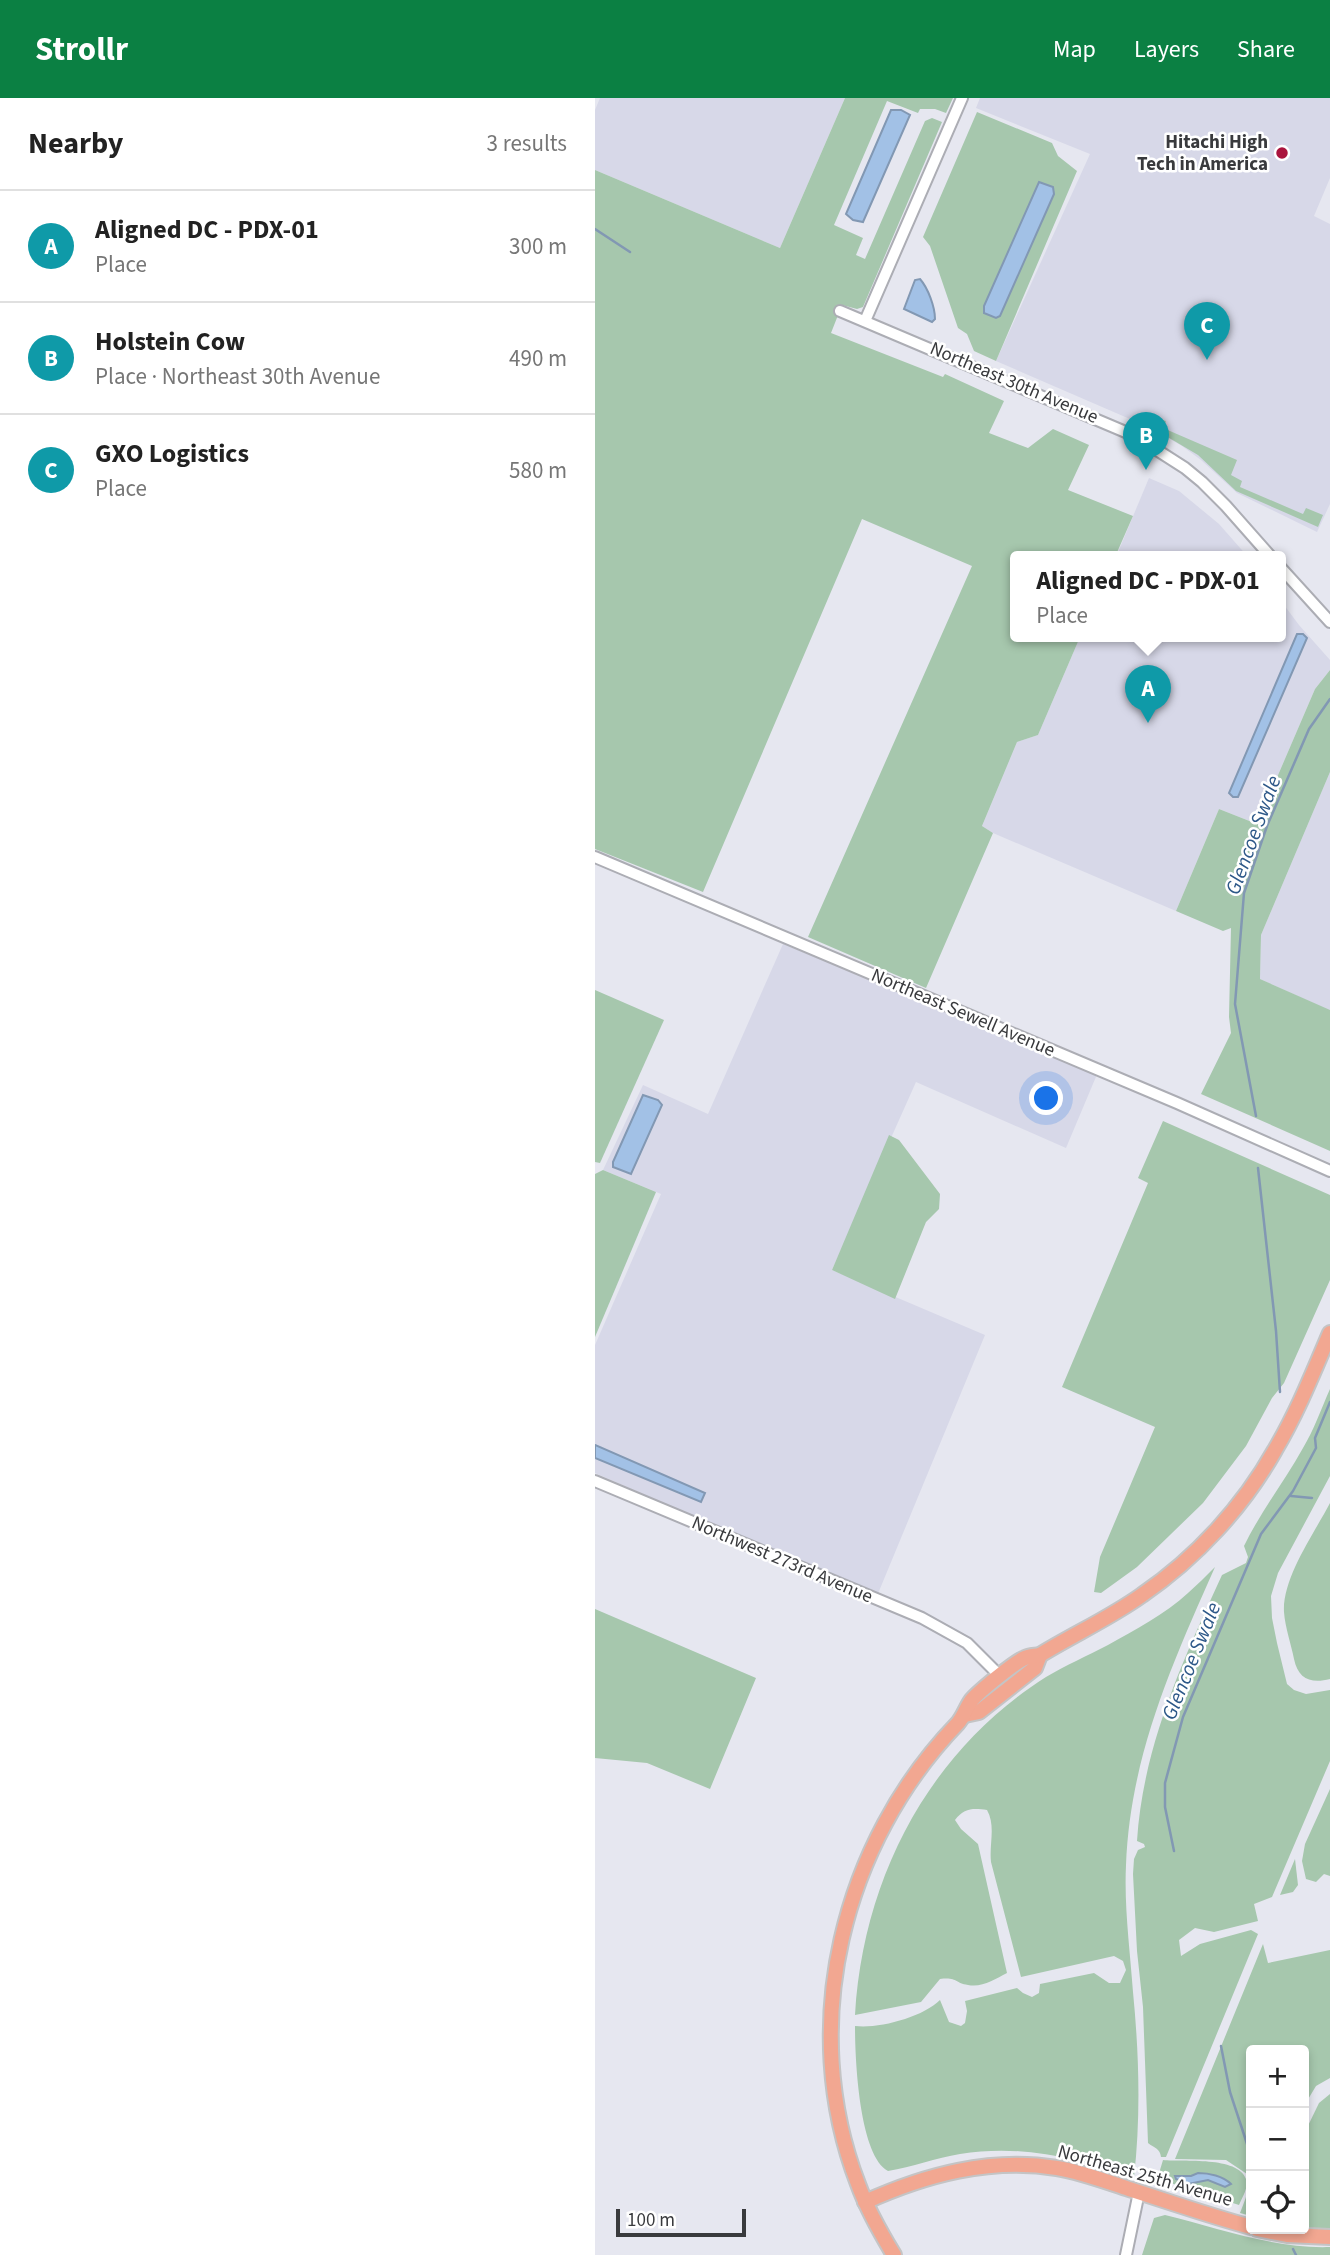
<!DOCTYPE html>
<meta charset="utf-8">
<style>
body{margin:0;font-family:"Source Sans 3",sans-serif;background:#f6f6f6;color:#222}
.controls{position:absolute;right:21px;bottom:21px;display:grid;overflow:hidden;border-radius:7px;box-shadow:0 4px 10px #0003}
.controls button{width:63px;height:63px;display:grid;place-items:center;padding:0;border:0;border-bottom:2px solid #e0e0e0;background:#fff;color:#222;font:35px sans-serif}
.scale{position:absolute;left:21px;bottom:18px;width:130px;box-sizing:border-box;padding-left:7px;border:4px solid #393a3d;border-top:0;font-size:19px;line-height:24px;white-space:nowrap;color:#393a3d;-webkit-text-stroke:5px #fff;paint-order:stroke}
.you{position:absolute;left:452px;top:1001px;width:24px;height:24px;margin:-18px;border:5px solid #fff;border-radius:50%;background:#1a73e8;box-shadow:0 0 0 10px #1a73e833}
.badge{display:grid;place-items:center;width:46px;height:46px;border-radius:50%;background:#0b8043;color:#fff;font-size:23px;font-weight:700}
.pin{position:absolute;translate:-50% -58px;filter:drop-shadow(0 2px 4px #0008)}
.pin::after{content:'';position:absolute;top:37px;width:24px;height:21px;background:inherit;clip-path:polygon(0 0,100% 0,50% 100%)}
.popup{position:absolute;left:415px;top:453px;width:276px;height:91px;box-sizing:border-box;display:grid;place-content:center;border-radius:7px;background:#fff;filter:drop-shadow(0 2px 5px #0005);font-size:23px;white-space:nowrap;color:#767676}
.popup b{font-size:26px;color:#222}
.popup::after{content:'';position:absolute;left:50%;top:100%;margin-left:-14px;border:14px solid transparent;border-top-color:#fff}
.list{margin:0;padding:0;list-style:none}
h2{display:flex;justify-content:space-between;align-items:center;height:91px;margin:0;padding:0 28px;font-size:30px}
h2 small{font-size:23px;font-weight:400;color:#767676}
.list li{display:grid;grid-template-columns:46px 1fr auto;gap:21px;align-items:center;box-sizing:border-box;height:112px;padding:0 28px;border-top:2px solid #e0e0e0}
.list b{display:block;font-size:26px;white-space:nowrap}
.list p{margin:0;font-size:23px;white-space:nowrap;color:#767676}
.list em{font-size:23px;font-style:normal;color:#767676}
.icon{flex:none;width:38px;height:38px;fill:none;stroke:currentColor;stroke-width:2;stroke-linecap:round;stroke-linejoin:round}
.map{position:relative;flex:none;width:735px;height:2157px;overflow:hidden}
header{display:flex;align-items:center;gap:42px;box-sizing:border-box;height:98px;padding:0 35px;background:#0b8043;color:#fff}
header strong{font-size:33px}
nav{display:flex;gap:38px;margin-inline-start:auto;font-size:24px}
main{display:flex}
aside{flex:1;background:#fff}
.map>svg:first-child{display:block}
.built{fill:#d7d8e8}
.green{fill:#a6c7ad}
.water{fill:#a2c1e6;stroke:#8298b3;stroke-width:2}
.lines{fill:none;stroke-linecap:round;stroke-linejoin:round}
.stream{stroke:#8298b3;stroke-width:2.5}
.minor-casing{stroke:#acadb4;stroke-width:14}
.major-casing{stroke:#c4c4c5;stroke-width:18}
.minor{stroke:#fff;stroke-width:10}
.major{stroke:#f2a791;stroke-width:14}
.poi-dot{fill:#aa143d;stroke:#fff;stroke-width:2.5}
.labels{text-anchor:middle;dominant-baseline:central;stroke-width:5;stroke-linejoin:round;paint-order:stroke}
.poi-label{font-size:19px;font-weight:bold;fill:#393a3d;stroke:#fff;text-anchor:end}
.street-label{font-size:19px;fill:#393a3d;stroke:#fff}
.water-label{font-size:21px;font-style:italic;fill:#2d5888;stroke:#fff}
</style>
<header>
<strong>Strollr</strong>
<nav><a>Map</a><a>Layers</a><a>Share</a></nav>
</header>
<main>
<aside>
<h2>Nearby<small>3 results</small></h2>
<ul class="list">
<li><span class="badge" style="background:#0f9aa8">A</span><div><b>Aligned DC - PDX-01</b><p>Place</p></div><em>300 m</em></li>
<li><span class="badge" style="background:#0f9aa8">B</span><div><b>Holstein Cow</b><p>Place · Northeast 30th Avenue</p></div><em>490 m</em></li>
<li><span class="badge" style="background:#0f9aa8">C</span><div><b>GXO Logistics</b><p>Place</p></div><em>580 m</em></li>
</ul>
</aside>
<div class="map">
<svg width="735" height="2157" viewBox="0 0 735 2157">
<rect width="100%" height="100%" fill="#e6e7f0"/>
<g class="built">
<path d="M5 0H250L185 150 0 72V12Z"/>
<path d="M385 0H735V80L719 118 735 126V406L722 434 642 395 606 362 587 348 558 331 401 263 495 56 381 10Z"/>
<path d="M554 380 584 393 624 426 653 459H521Z"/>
<path d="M686 503 704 527 735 562V572L720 591 662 726 624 711 581 813 398 735 387 728 422 644 443 637 485 539H686Z"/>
<path d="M735 674V913L665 881 666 837Z"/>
<path d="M188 846 503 974 471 1050 321 984 237 1172 390 1237 282 1498 0 1375V1247L66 1096 8 1072 48 987 113 1016Z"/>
</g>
<g class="green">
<path d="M250 0H358L351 15 340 11H325L323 15 292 3 239 127 268 140 261 157 270 161 330 23 337 20 347 24 268 209 262 211 247 207 236 235 348 279 350 276 409 303 394 335 433 350 458 331 494 347 473 392 538 418 520 459H420V539H485L443 637 422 644 387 728 398 735 331 890 213 839 377 468 267 421 108 794 0 751V72L185 150Z"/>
<path d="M382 14 457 45 463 58 482 73 401 263 379 253 372 236 363 230 335 148 328 139Z"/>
<path d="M558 319 571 323 568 330 642 362 636 377 647 383 645 389 708 416 711 410 728 417 723 429 641 393 603 357 554 328Z"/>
<path d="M735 572V674L666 837 665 881 735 912V1053L606 996 636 935 634 919 636 830 628 833 581 813 624 711 662 726 720 591Z"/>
<path d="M0 892 69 922 5 1065 0 1064Z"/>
<path d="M568 1023 735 1097V1182L689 1285 677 1300 651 1348 608 1405 542 1469 506 1495 499 1494 505 1459 560 1329 467 1289 553 1085 543 1080Z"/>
<path d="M294 1037 304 1042 345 1096 344 1111 331 1124 300 1201 237 1172Z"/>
<path d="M8 1072 61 1094 0 1239V1076Z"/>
<path d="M735 1291V1378L683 1475 676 1498 677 1520 682 1545 692 1586 699 1592 711 1596 735 1592V1663L677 1799 659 1806 663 1823 619 1834 600 1830 584 1842 586 1858 605 1846 656 1832 663 1836 571 2059H566C565 2050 559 2050 553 2045L548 1909 542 1853 538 1776 539 1761 543 1752 550 1749 549 1746 542 1743C548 1648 588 1562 627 1477L651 1465 653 1459 649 1448C666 1413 689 1384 708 1350 719 1332 726 1311 735 1291Z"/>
<path d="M735 1405V1581C716 1586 703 1581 699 1561 696 1546 690 1529 689 1514 687 1480 720 1434 735 1405Z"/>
<path d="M620 1469C577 1566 535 1659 531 1767 529 1809 535 1852 538 1894 544 1955 546 2018 539 2079 482 2060 426 2046 365 2056 341 2060 317 2069 293 2073 264 2057 260 1960 260 1928 284 1931 328 1919 345 1902L354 1924 366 1928 370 1925 372 1913 370 1903 422 1890 428 1895 437 1899 444 1895 445 1886 499 1875 514 1885H525L531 1872 528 1863 519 1858 426 1879 396 1764C394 1746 401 1728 392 1712 378 1710 369 1710 360 1722L366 1731 383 1746 412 1875C400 1881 387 1890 373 1887 359 1885 363 1879 345 1881L326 1904 260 1917C268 1780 334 1653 451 1579 471 1567 492 1558 513 1547 540 1532 570 1516 593 1495 602 1487 611 1478 620 1469Z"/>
<path d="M0 1511 161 1580 115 1691 52 1665 0 1660Z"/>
<path d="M735 1691V1778L729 1776 721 1784 711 1781 707 1763 710 1746Z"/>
<path d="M700 1761 703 1787 698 1794 685 1797Z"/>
<path d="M668 1846 673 1865 735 1852V1980L721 1988 709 2008V1952H656V2118L645 2115C650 2102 656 2090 652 2076L631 2062 580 2061Z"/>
<path d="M735 1996V2132L709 2130V2036L724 2005Z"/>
<path d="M568 2062C588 2064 643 2058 651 2081 654 2089 647 2100 644 2107L566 2082 565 2072Z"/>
<path d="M570 2117C623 2130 680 2151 735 2149V2157H547L559 2120Z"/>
</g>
<g class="water">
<path d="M296 12H306L315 17 268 124 258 122 251 116Z"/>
<path d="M444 84 458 89 459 96 405 218 401 220 389 215V208Z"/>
<path d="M325 181C333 190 340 209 340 221L337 224 309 211 320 182Z"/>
<path d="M702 536H708L712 540 643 699H638L634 695Z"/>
<path d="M48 997 63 1002 67 1007 36 1076 18 1069V1064Z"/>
<path d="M0 1347 110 1395 106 1404 0 1360Z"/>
<path d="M603 2075C614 2075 628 2078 636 2086L630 2089 613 2082 593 2086 581 2081 580 2078H596Z"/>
</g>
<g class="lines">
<g class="stream">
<path d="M0 131 35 154"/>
<path d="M661 1018 640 906 649 795 672 728 714 631 735 601"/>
<path d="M663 1070 681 1233 685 1294"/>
<path d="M696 1398 717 1400"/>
<path d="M579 1753 570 1709V1685L588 1619 666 1436 698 1393 721 1350 720 1340 735 1304"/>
<path d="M626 1948 635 1994 656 2058"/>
<path d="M698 2151 701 2157"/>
</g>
<defs>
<g id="minor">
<path d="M245 213 540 338 590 370 607 384 631 408 676 459"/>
<path d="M270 223 367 0"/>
<path d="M686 470 735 524"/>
<path d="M0 759 582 1005 735 1073"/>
<path d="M0 1383 327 1520 372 1545 405 1578"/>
<path d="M531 2157 544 2094"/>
</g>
<g id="major">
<path d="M370 1617 384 1614 440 1570 445 1557"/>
<path d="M270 2104C330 2077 395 2059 462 2070 486 2074 510 2083 534 2091 575 2104 615 2118 656 2129"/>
<path d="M662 2131 692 2137 735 2139"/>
<path d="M299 2157C285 2134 272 2111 263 2086 202 1928 247 1745 363 1625 369 1618 371 1610 376 1603 382 1595 421 1563 430 1560 434 1558 440 1558 445 1557 479 1536 515 1520 547 1497 601 1460 648 1409 680 1352 702 1315 718 1275 735 1235"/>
</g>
</defs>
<use href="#minor" class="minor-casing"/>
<use href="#major" class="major-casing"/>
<use href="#minor" class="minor"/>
<use href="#major" class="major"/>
</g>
<circle class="poi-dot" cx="687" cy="55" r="7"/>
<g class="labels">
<g class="poi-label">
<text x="673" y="44">Hitachi High<tspan x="673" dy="22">Tech in America</tspan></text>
</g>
<g class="street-label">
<text transform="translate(419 285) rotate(23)">Northeast 30th Avenue</text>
<text transform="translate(368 915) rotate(23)">Northeast Sewell Avenue</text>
<text transform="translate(187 1462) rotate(23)">Northwest 273rd Avenue</text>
<text transform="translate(550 2078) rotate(16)">Northeast 25th Avenue</text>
</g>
<g class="water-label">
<text transform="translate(658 737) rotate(-70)">Glencoe Swale</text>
<text transform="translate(596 1563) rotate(-68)">Glencoe Swale</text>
</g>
</g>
</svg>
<div class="controls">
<button>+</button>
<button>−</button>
<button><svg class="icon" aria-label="locate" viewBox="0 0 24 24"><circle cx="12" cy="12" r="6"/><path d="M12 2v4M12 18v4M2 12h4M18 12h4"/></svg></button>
</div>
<div class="scale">100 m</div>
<div class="you"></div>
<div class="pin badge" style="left:553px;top:625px;background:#0f9aa8">A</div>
<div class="popup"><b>Aligned DC - PDX-01</b>Place</div>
<div class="pin badge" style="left:551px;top:372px;background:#0f9aa8">B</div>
<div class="pin badge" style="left:612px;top:262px;background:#0f9aa8">C</div>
</div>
</main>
